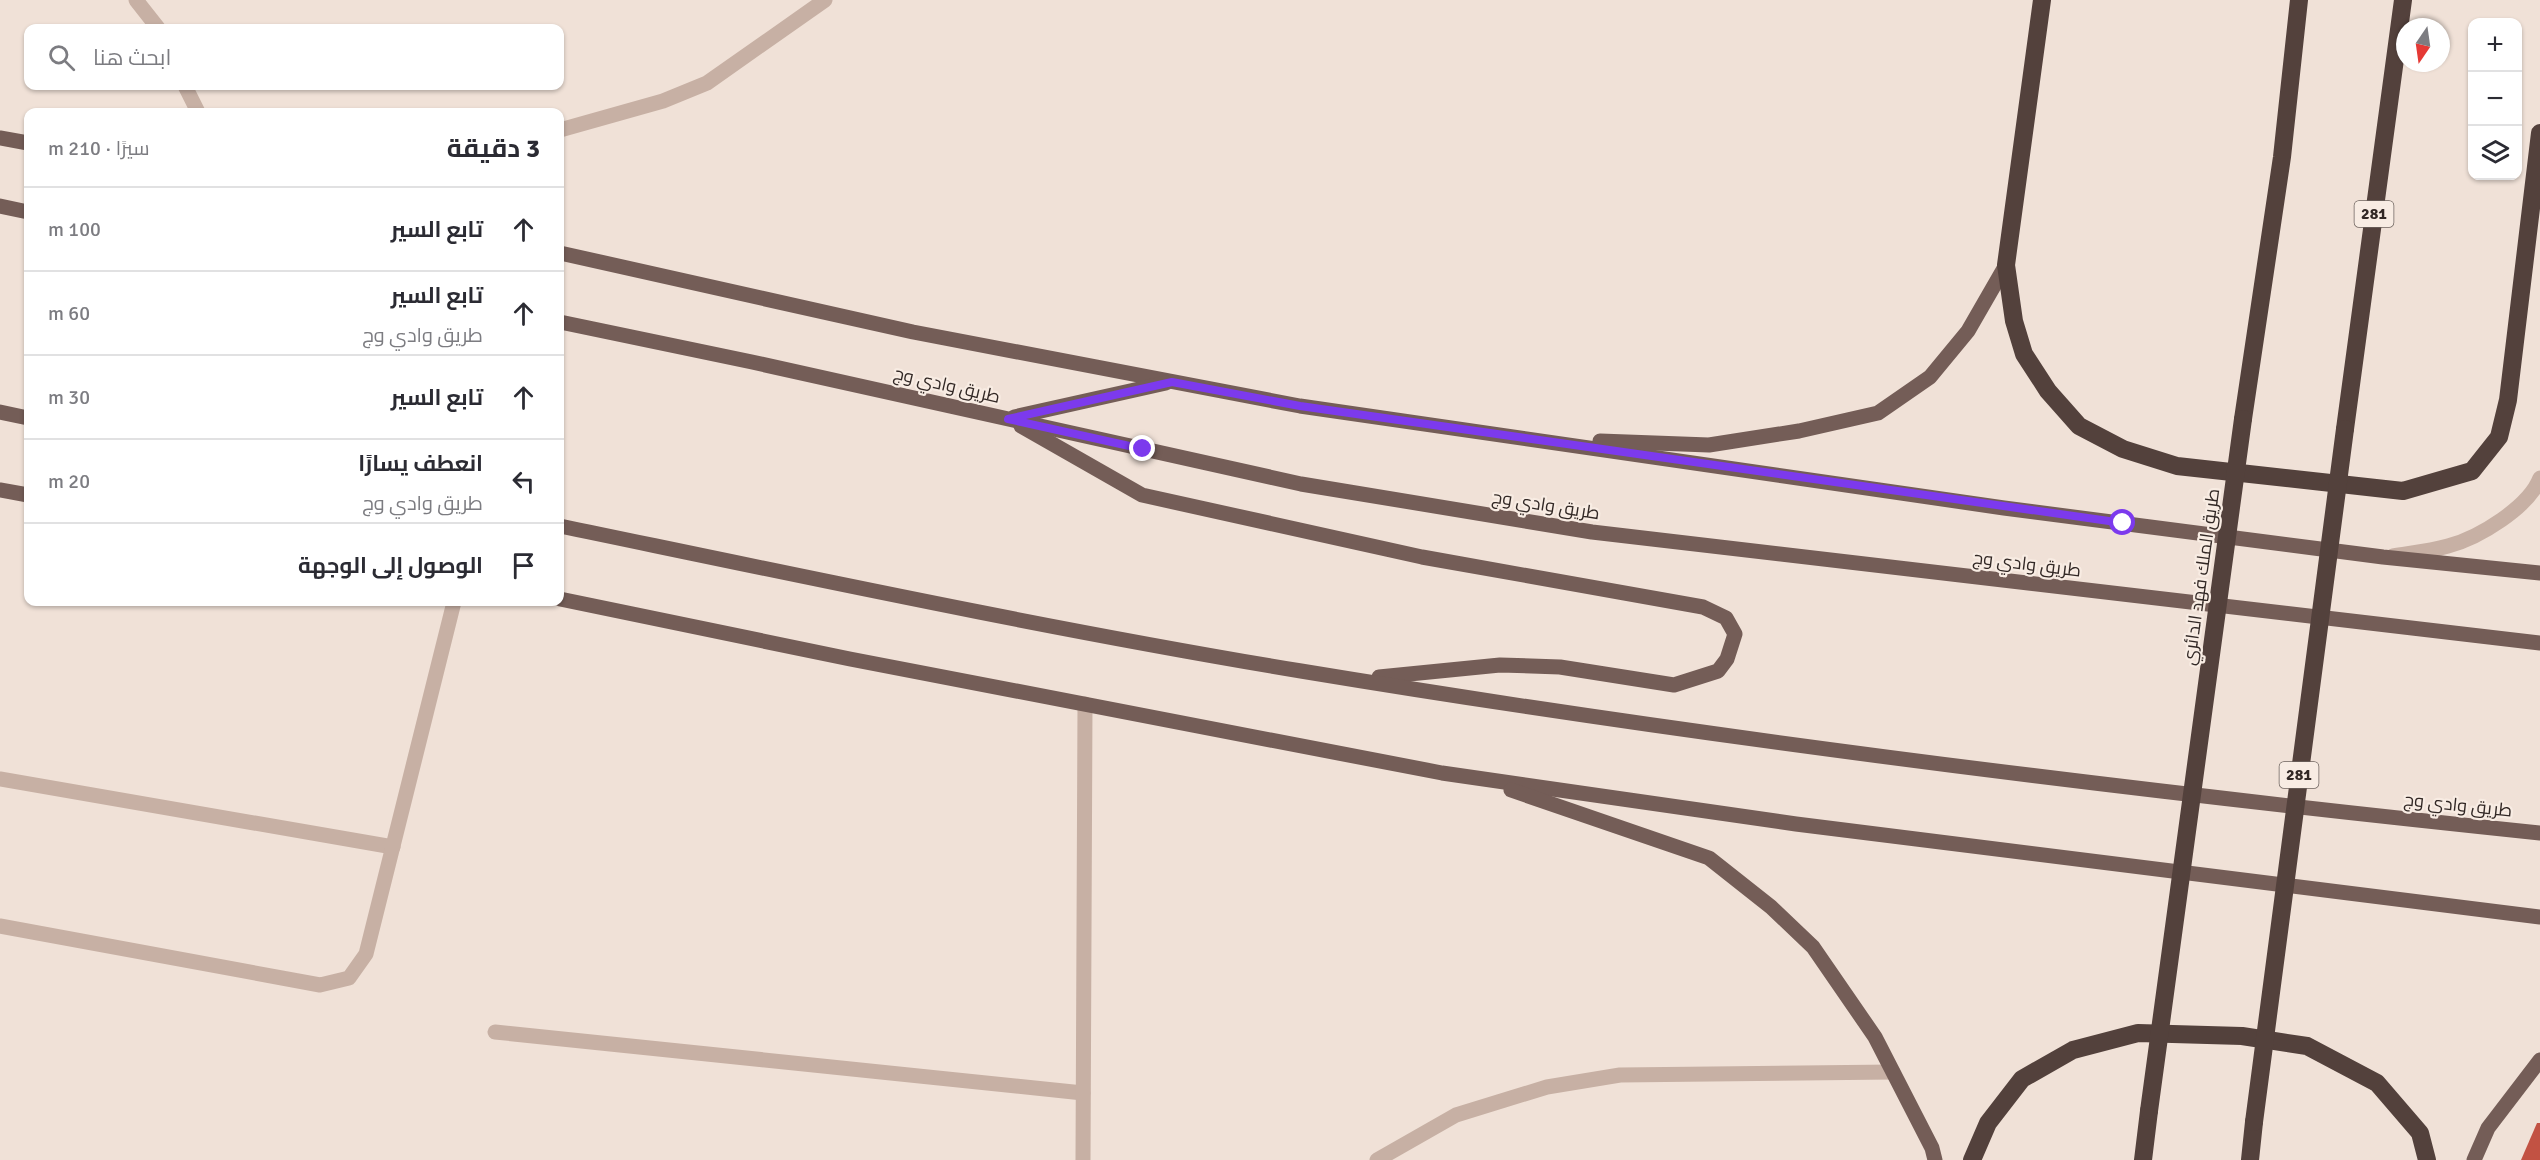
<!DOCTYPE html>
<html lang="ar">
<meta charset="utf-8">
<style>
body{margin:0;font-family:Signika,Cairo,sans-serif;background:#f7f7f7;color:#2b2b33;direction:rtl}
.controls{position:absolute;right:18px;top:18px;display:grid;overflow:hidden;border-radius:12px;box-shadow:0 2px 4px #0004}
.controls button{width:54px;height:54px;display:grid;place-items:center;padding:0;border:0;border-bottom:2px solid #e1e1e2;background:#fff;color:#2b2b33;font:30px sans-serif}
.compass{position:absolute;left:2396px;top:18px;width:54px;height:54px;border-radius:50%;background:#fff;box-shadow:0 2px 4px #0004;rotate:193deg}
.stop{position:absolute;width:18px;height:18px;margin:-14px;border:4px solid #7c3aed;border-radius:50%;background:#fff}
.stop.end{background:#7c3aed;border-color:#fff;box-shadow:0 2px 6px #0008}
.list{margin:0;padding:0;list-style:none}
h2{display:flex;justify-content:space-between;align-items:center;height:78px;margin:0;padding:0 24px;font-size:26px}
h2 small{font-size:20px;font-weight:400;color:#7c7c81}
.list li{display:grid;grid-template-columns:39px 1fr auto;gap:18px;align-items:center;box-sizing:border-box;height:84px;padding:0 24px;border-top:2px solid #e1e1e2}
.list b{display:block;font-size:22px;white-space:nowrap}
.list p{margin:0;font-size:20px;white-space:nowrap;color:#7c7c81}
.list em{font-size:20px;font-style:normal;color:#7c7c81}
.icon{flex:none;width:33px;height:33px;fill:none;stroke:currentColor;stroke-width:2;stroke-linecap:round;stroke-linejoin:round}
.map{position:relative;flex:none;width:2540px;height:1160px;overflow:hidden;direction:ltr}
.search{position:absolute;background:#fff;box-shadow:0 2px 4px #0004;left:24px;top:24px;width:540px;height:66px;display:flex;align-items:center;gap:15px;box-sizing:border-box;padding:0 21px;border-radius:12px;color:#7c7c81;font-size:22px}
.panel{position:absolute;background:#fff;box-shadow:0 2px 4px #0004;left:24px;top:108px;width:540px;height:498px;border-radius:12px;direction:rtl}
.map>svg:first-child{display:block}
.building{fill:#c25243}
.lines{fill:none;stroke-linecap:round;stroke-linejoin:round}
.minor{stroke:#c7b0a4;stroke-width:15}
.major{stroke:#745d57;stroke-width:15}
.highway{stroke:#53413c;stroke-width:18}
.highway-bridge{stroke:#53413c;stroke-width:18}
.route{stroke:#7c3aed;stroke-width:8}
.labels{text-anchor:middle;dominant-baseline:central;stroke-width:4.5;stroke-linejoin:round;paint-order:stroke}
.shield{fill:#f8ece3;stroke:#6d635e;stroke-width:1.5}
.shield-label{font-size:16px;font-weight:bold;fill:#322825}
.street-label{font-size:18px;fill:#322825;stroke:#f8ece3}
</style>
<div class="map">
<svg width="2540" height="1160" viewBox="0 0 2540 1160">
<rect width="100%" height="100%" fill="#f0e1d7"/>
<path class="building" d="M2537 1123H2540V1160H2521Z"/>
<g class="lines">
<g class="minor">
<path d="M136 0 158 28"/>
<path d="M185 86 198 112"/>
<path d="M560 130 663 101 707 83 825 0"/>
<path d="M2393 556C2411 553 2430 551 2448 546 2479 538 2529 507 2540 478"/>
<path d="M0 779 393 847"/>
<path d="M0 926 320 985 349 978 366 954 454 602"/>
<path d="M495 1032 1083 1093"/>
<path d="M1083 1160 1085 704"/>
<path d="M1377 1160 1456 1115 1547 1087 1620 1075 1893 1072"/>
</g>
<g class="major">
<path d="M0 138 28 143"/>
<path d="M0 206 28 212"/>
<path d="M560 253 913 332 1300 406 2004 508 2383 557 2540 573"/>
<path d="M560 322 752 362 1301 484 1592 532 2540 643"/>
<path d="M0 412 28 418"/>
<path d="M1014 417 1166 383"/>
<path d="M1021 426 1142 495 1422 557 1703 607 1726 618 1735 634 1727 659 1718 671 1674 685 1560 667 1500 665 1379 677"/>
<path d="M1600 441 1709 445 1799 431 1878 413 1930 377 1968 331 2006 265"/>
<path d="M0 490 28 495"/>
<path d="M560 526C806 577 1053 630 1301 671 1712 739 2126 790 2540 833"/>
<path d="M560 599 850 659 1442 773 1796 824 2540 917"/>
<path d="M1511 790 1709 858 1771 907 1813 947 1875 1037 1932 1148 1935 1160"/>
<path d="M2474 1160 2488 1128 2540 1060"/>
</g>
<g class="highway">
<path d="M2042 0 2006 265 2014 321 2024 354 2048 391 2079 426 2123 449 2177 466 2403 491 2472 471 2499 437 2508 400 2540 133"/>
<path d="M2243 419 2282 157 2299 0"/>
<path d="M2345 429 2403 0"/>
<path d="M1972 1160 1988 1123 2022 1079 2073 1050 2138 1033 2242 1036 2307 1046 2377 1083 2420 1133 2427 1160"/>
<path d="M2143 1160 2149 1111"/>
<path d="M2250 1160 2254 1122"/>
</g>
<g class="highway-bridge">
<path d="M2149 1111 2243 419"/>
<path d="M2254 1122 2345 429"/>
</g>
</g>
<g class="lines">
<path class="route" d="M1143 449 1008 419 1172 382 1300 406 2123 523"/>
</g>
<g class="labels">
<g class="shield">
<rect x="2354.5" y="201" width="39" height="26" rx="4.5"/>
<rect x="2279.5" y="762" width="39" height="26" rx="4.5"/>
</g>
<g class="shield-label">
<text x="2374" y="214">281</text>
<text x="2299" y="775">281</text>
</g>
<g class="street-label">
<text transform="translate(947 385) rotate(13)">طريق وادي وج</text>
<text transform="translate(1546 505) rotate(9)">طريق وادي وج</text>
<text transform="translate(2027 564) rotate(7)">طريق وادي وج</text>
<text transform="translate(2201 577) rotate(-82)">طريق الملك فهد الدائري</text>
<text transform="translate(2458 805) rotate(6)">طريق وادي وج</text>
</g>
</g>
</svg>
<div class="controls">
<button>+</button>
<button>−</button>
<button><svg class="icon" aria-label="layers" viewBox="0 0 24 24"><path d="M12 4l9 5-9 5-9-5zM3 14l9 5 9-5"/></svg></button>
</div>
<svg class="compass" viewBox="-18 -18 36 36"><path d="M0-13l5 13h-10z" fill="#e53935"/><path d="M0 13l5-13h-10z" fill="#7c7c81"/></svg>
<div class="stop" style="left:2123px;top:523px"></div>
<div class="stop end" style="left:1143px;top:449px"></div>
<div class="search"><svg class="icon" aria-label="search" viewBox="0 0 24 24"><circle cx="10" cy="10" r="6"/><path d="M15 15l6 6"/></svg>ابحث هنا</div>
<section class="panel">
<h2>3 دقيقة<small>سيرًا · 210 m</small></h2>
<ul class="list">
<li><svg class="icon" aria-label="ahead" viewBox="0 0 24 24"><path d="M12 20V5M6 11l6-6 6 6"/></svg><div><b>تابع السير</b></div><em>100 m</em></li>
<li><svg class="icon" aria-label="ahead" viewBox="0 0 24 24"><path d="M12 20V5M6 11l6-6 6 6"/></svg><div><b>تابع السير</b><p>طريق وادي وج</p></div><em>60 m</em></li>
<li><svg class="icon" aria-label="ahead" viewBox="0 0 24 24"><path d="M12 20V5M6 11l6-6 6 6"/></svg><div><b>تابع السير</b></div><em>30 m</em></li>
<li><svg class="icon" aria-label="left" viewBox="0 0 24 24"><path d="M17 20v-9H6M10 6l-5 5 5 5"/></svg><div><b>انعطف يسارًا</b><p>طريق وادي وج</p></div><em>20 m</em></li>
<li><svg class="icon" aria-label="arrive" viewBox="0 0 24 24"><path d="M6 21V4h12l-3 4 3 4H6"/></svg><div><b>الوصول إلى الوجهة</b></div></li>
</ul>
</section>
</div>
